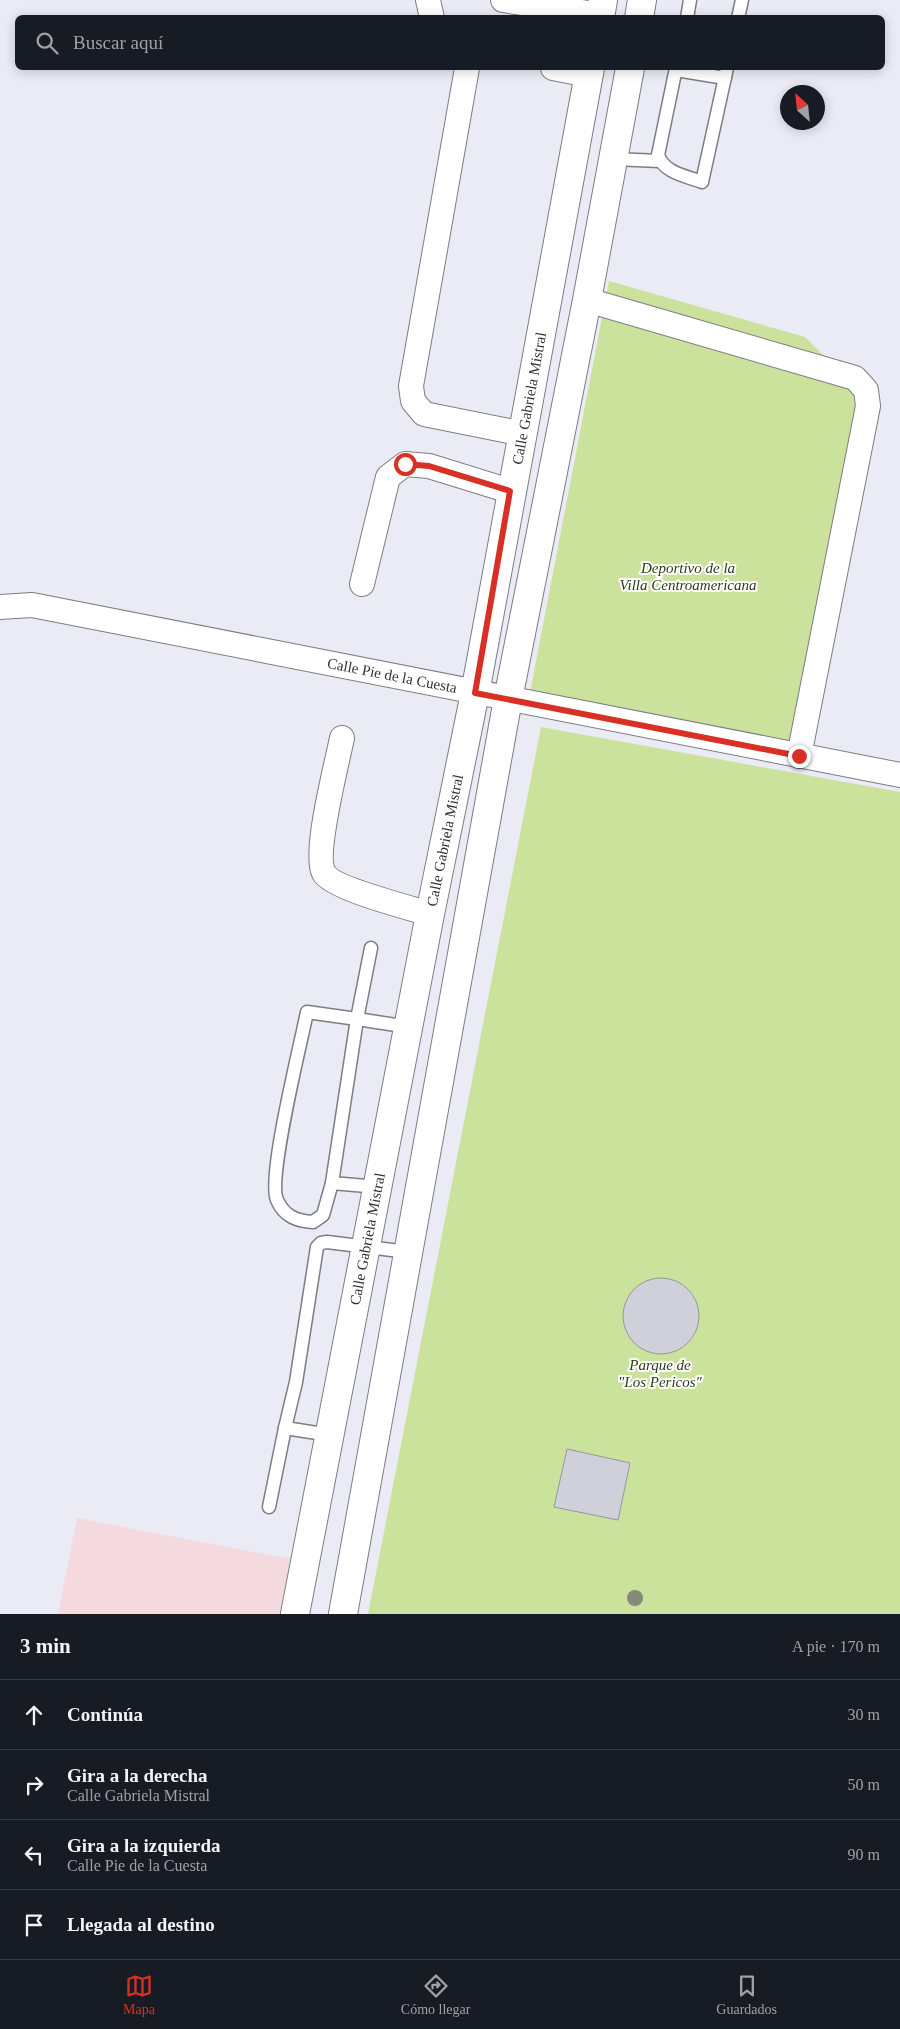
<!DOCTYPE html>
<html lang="es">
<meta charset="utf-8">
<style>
body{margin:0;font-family:Georgia,serif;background:#20242c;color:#f1f3f6}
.compass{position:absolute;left:780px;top:85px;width:45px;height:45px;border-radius:50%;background:#171b24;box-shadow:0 2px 12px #0003;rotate:333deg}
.stop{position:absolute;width:15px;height:15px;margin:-11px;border:4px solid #d93025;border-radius:50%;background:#fff}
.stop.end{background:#d93025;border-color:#fff;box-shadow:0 1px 5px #0008}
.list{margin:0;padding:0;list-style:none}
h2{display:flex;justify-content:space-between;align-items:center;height:65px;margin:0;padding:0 20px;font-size:21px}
h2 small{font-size:16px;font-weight:400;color:#9ea1a6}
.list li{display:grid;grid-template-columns:32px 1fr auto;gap:15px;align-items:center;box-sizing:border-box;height:70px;padding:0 20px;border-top:1px solid #363941}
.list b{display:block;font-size:19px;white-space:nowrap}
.list p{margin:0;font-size:16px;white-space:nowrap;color:#9ea1a6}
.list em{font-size:16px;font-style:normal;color:#9ea1a6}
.icon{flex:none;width:28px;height:28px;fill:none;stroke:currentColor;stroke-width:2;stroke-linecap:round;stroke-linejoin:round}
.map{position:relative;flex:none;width:900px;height:1614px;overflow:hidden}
.search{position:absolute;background:#171b24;box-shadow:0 2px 12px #0003;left:15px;right:15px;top:15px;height:55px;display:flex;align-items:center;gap:12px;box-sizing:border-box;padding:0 18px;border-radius:8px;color:#9ea1a6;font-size:19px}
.sheet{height:345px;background:#171b24}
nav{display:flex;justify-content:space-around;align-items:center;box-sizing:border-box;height:70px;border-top:1px solid #363941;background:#171b24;font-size:14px;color:#9ea1a6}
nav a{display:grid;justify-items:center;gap:2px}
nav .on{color:#d93025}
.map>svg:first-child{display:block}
.education{fill:#f4dade}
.green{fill:#cae29c}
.building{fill:#cfd0da;stroke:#95969f}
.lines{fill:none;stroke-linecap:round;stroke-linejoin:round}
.service-casing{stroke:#7c7d85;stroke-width:15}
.minor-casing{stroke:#7c7d85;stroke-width:26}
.tertiary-casing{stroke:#7c7d85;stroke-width:30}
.service{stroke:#fff;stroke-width:12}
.minor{stroke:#fff;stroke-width:24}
.tertiary{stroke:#fff;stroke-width:28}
.tree{fill:#838a7a}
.route{stroke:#d93025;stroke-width:6}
.labels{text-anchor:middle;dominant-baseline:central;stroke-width:4;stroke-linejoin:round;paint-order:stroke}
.street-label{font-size:15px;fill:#2f3034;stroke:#fff}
.park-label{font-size:15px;font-style:italic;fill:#2f3b15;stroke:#fff}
</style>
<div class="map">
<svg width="900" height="1614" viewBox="0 0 900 1614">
<rect width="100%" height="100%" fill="#eaebf5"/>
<path class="education" d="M77 1518 295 1560 284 1614H58Z"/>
<g class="green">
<path d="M609 281 805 337 860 392 791 751 528 703Z"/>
<path d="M541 727 900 792V1614H368Z"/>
</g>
<g class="building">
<circle cx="661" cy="1316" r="38"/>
<path d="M567 1449 630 1463 618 1520 554 1507Z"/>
</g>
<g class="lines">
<defs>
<g id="service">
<path d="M687 18 690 0"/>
<path d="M738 18 742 0"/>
<path d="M676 68 658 155C664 173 686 176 702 182L727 68"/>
<path d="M676 70 725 78"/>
<path d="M613 159 660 161"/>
<path d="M332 1183 323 1215 313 1222C296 1221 284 1216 277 1200 267 1178 301 1043 307 1012L357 1019 371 948"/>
<path d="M378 1187 332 1183 357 1019 409 1027"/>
<path d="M285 1428 296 1382 317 1247 321 1243 327 1242 408 1252"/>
<path d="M269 1507 285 1428 330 1435"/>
</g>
<g id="minor">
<path d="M428 0 432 18"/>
<path d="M503 0 601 15"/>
<path d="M467 68 411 386 413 401 424 414 524 434"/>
<path d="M553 68 588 75"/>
<path d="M587 300 855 378 866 390 868 406 799 756"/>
<path d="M362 584 388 477 405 464 429 466 510 491"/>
<path id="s1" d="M0 607 32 605 900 775"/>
<path d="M342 738C337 763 313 855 324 873 332 888 410 908 430 914"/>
</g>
<g id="tertiary">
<path d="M600 18 603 0"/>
<path d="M639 18 642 0"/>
<path id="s2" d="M295 1614 430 914 475 693 590 68"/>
<path d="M343 1614 508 699 587 300 630 68"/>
</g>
</defs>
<use href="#service" class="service-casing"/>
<use href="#minor" class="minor-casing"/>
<use href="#tertiary" class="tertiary-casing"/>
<use href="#service" class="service"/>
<use href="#minor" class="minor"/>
<use href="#tertiary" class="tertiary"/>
</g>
<circle class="tree" cx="635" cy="1598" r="8"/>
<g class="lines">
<path class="route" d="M405 464 429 466 510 491 475 693 799 756"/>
</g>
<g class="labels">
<g class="street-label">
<text stroke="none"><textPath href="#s2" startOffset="1238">Calle Gabriela Mistral</textPath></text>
<text stroke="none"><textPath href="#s1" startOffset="399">Calle Pie de la Cuesta</textPath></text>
<text stroke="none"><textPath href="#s2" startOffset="788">Calle Gabriela Mistral</textPath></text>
<text stroke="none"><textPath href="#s2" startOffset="382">Calle Gabriela Mistral</textPath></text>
</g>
<g class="park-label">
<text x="688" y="568">Deportivo de la<tspan x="688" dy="17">Villa Centroamericana</tspan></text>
<text x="660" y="1365">Parque de<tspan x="660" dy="17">"Los Pericos"</tspan></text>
</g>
</g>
</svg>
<svg class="compass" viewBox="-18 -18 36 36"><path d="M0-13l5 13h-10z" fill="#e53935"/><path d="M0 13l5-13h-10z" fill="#9ea1a6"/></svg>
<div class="stop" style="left:405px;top:464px"></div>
<div class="stop end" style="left:799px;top:756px"></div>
<div class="search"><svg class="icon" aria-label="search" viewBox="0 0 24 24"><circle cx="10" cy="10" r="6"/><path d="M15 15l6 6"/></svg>Buscar aquí</div>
</div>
<section class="sheet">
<h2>3 min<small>A pie · 170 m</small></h2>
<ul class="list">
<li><svg class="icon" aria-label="ahead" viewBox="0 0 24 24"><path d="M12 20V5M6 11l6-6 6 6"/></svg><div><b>Continúa</b></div><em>30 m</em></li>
<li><svg class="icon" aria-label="right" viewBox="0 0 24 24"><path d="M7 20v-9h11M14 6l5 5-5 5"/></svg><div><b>Gira a la derecha</b><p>Calle Gabriela Mistral</p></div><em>50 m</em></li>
<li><svg class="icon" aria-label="left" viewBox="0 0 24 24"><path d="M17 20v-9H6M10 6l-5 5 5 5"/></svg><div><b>Gira a la izquierda</b><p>Calle Pie de la Cuesta</p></div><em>90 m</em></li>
<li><svg class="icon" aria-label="arrive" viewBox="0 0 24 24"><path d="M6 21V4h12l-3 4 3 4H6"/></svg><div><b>Llegada al destino</b></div></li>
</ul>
</section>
<nav>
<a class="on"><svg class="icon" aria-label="map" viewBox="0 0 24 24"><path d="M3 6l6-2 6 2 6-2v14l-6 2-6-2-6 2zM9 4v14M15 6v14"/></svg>Mapa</a>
<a><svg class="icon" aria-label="directions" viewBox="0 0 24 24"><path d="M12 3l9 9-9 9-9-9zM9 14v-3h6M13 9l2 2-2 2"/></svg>Cómo llegar</a>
<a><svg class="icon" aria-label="saved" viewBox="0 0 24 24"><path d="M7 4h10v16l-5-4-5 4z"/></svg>Guardados</a>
</nav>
